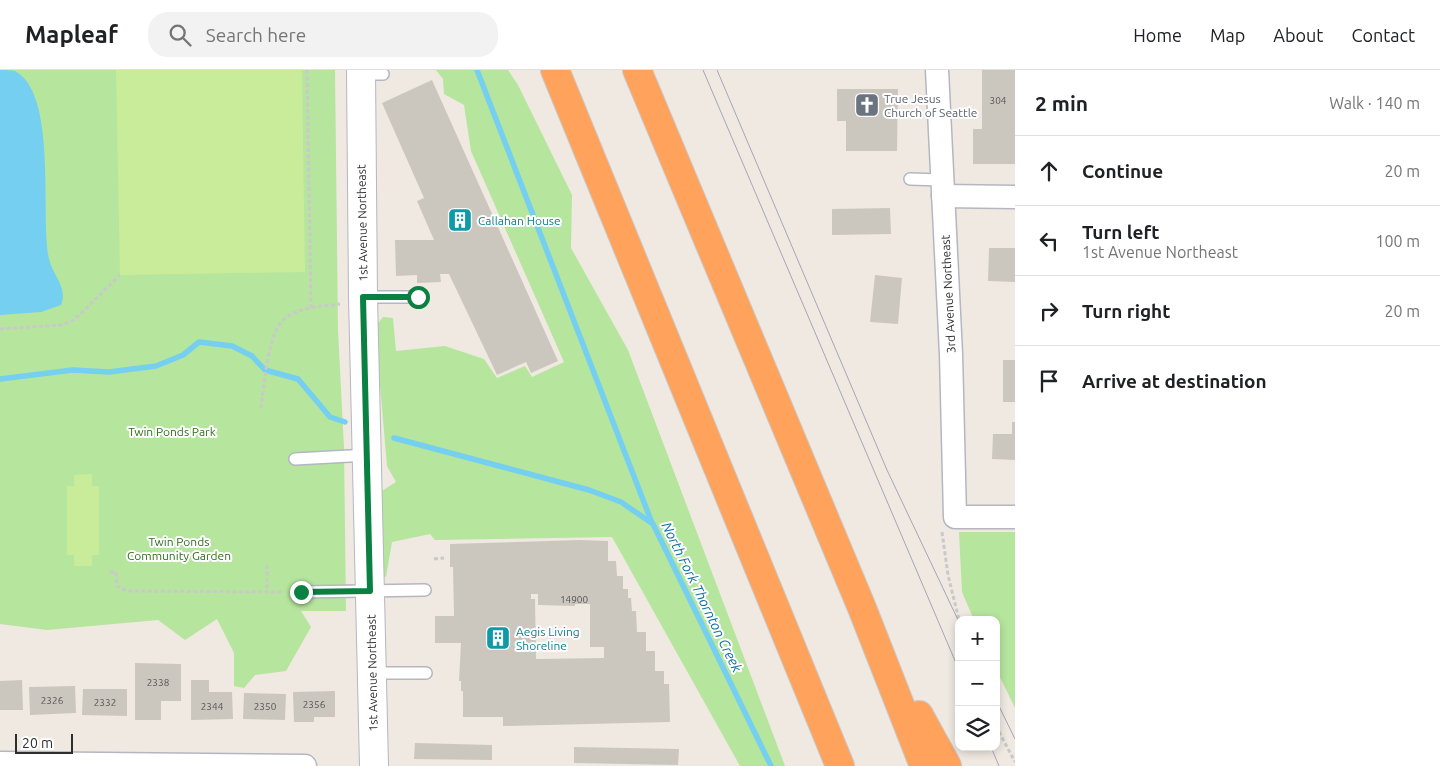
<!DOCTYPE html>
<meta charset="utf-8">
<style>
body{margin:0;font-family:Ubuntu,sans-serif;background:#f2f2f2;color:#202124}
.controls{position:absolute;right:15px;bottom:15px;display:grid;overflow:hidden;border-radius:10px;box-shadow:0 2px 8px #0003}
.controls button{width:45px;height:45px;display:grid;place-items:center;padding:0;border:0;border-bottom:1px solid #e0e0e0;background:#fff;color:#202124;font:25px sans-serif}
.scale{position:absolute;left:15px;bottom:12px;width:58px;box-sizing:border-box;padding-left:5px;border:2px solid #2e2e2e;border-top:0;font-size:14px;line-height:18px;white-space:nowrap;color:#2e2e2e;-webkit-text-stroke:4px #fff;paint-order:stroke}
.stop{position:absolute;width:15px;height:15px;margin:-11px;border:4px solid #0b8043;border-radius:50%;background:#fff}
.stop.end{background:#0b8043;border-color:#fff;box-shadow:0 1px 5px #0008}
.list{margin:0;padding:0;list-style:none}
h2{display:flex;justify-content:space-between;align-items:center;height:65px;margin:0;padding:0 20px;font-size:21px}
h2 small{font-size:16px;font-weight:400;color:#757577}
.list li{display:grid;grid-template-columns:32px 1fr auto;gap:15px;align-items:center;box-sizing:border-box;height:70px;padding:0 20px;border-top:1px solid #e0e0e0}
.list b{display:block;font-size:19px;white-space:nowrap}
.list p{margin:0;font-size:16px;white-space:nowrap;color:#757577}
.list em{font-size:16px;font-style:normal;color:#757577}
.icon{flex:none;width:28px;height:28px;fill:none;stroke:currentColor;stroke-width:2;stroke-linecap:round;stroke-linejoin:round}
.map{position:relative;flex:none;width:1015px;height:696px;overflow:hidden}
header{display:flex;align-items:center;gap:30px;box-sizing:border-box;height:70px;padding:0 25px;background:#fff;border-bottom:1px solid #e0e0e0}
header strong{font-size:24px}
nav{display:flex;gap:28px;margin-inline-start:auto;font-size:18px}
.search{width:350px;height:45px;background:#f2f2f2;display:flex;align-items:center;gap:12px;box-sizing:border-box;padding:0 18px;border-radius:20px;color:#757577;font-size:19px}
main{display:flex}
aside{flex:1;background:#fff}
.map>svg:first-child{display:block}
.green{fill:#b6e59e}
.pitch{fill:#c9ec9a}
.water{fill:#75cff0}
.lines{fill:none;stroke-linecap:round;stroke-linejoin:round}
.stream{stroke:#75cff0;stroke-width:5.5}
.building{fill:#cbc7bf;fill-rule:evenodd}
.service-casing{stroke:#b4b7c1;stroke-width:14}
.minor-casing{stroke:#b4b7c1;stroke-width:25}
.tertiary-casing{stroke:#b4b7c1;stroke-width:30}
.motorway-casing{stroke:#c9c9c9;stroke-width:30}
.path{stroke:#c9c9c9;stroke-width:3;stroke-dasharray:4 2.5;stroke-linecap:butt}
.service{stroke:#fff;stroke-width:11}
.minor{stroke:#fff;stroke-width:22}
.tertiary{stroke:#fff;stroke-width:28}
.motorway{stroke:#ffa35c;stroke-width:28}
.tram{stroke:#a3a6b8;stroke-width:1}
.route{stroke:#0b8043;stroke-width:6}
.labels{text-anchor:middle;dominant-baseline:central;stroke-width:4;stroke-linejoin:round;paint-order:stroke}
.number-label{font-size:10px;fill:#555452}
.worship-label{font-size:12px;fill:#5b616d;stroke:#fff;text-anchor:start}
.culture-label{font-size:12px;fill:#0d838f;stroke:#fff;text-anchor:start}
.street-label{font-size:12px;fill:#2e2e2e;stroke:#fff}
.park-label{font-size:12px;fill:#2c6e1b;stroke:#fff}
.water-label{font-size:14px;font-style:italic;fill:#0d6fa3;stroke:#fff}
</style>
<header>
<strong>Mapleaf</strong>
<div class="search"><svg class="icon" aria-label="search" viewBox="0 0 24 24"><circle cx="10" cy="10" r="6"/><path d="M15 15l6 6"/></svg>Search here</div>
<nav><a>Home</a><a>Map</a><a>About</a><a>Contact</a></nav>
</header>
<main>
<div class="map">
<svg width="1015" height="696" viewBox="0 0 1015 696">
<rect width="100%" height="100%" fill="#efe9e1"/>
<g class="green">
<path d="M0 0H335L338 260 344 378 346 541H301L311 557 286 601 255 605 244 618 234 616V583L217 549 185 570 158 550 47 560 0 554Z"/>
<path d="M436 0H508L518 15 572 125 571 178 628 280 785 696H740L612 467 435 470 430 464 392 472 386 507 378 505 374 426 396 412 387 396 375 257 383 247 393 248 396 281 445 276 484 289 497 308 525 296 532 307 564 292 471 81 464 35 444 24 443 9Z"/>
<path d="M959 462H1015V638L996 599V550H974L962 522Z"/>
</g>
<g class="pitch">
<path d="M116 0H302L305 202 120 205Z"/>
<path d="M92 404V416H99V485H92V496H74V485H67V416H74V405Z"/>
</g>
<path class="water" d="M0 0C5 0 11 0 15 1 58 24 40 147 49 189 53 206 68 217 61 235L41 242 0 245Z"/>
<g class="lines">
<g class="stream">
<path d="M477 0 652 453"/>
<path d="M0 309 73 300 109 302 156 296 183 285 199 272 232 276 252 286 265 300 298 309 330 347 345 352"/>
<path d="M394 368 589 420 621 432 653 454 771 696"/>
</g>
</g>
<g class="building">
<path d="M982 0H1015V94H973V59H982Z"/>
<path d="M432 10 558 291 531 303 526 292 497 305 449 204H440L441 212 417 213V205L396 206 395 170H434L417 131 424 128 382 33Z"/>
<path d="M837 19H898L897 81H846V51H837Z"/>
<path d="M890 138 891 164 832 165V139Z"/>
<path d="M989 178H1015V212L988 211Z"/>
<path d="M875 205 902 208 898 254 870 252Z"/>
<rect x="1003" y="290" width="12" height="42"/>
<path d="M1012 352H1015V390L992 389 993 364H1012Z"/>
<path d="M580 470 608 471V491H616L617 506H623V519H628V528H631L632 541H636L637 562H646V581H655V601H664V614H669L670 652 503 656V647H463V621H461V611H459L461 573H435V546H454L453 497H450V474ZM531 524H538V535L575 536V534H590V577H604V588L536 589 535 529H531Z"/>
<path d="M135 593 181 594V631H161V650H135Z"/>
<path d="M22 610 23 640H0V611Z"/>
<path d="M191 610H209V622H232L233 649 191 650Z"/>
<path d="M75 616 76 643 30 645 29 617Z"/>
<path d="M83 619H127V646L82 645Z"/>
<path d="M335 621V647H314V652H294L293 622Z"/>
<path d="M244 623 286 624 285 650 243 649Z"/>
<path d="M415 673 492 675V690L414 689Z"/>
<path d="M574 677 679 679 678 695 574 693Z"/>
</g>
<g class="lines">
<defs>
<g id="service">
<path d="M361 4H383"/>
<path d="M910 109 941 110"/>
<path d="M363 227H418"/>
<path d="M295 389 368 385"/>
<path d="M301 522 425 520"/>
<path d="M372 603H426"/>
</g>
<g id="minor">
<path d="M937 0 951 284 955 447H1015"/>
<path d="M943 126 1015 127"/>
<path d="M0 693 305 696"/>
</g>
<path id="tertiary" d="M361 0 363 227 374 696"/>
<g id="motorway">
<path d="M555 0 840 696"/>
<path d="M637 0 862 538 924 696"/>
<path d="M919 645 947 696"/>
</g>
</defs>
<use href="#service" class="service-casing"/>
<use href="#minor" class="minor-casing"/>
<use href="#tertiary" class="tertiary-casing"/>
<use href="#motorway" class="motorway-casing"/>
<g class="path">
<path d="M307 0 311 237"/>
<path d="M0 259 61 255 74 250 120 205"/>
<path d="M261 338C264 316 268 262 284 249 299 237 322 236 340 234"/>
<path d="M942 462 948 505 959 550"/>
<path d="M434 489 444 488"/>
<path d="M267 495V522"/>
<path d="M110 502H116L117 516 127 521 283 522"/>
<path d="M996 656 1015 692"/>
</g>
<use href="#service" class="service"/>
<use href="#minor" class="minor"/>
<use href="#tertiary" class="tertiary"/>
<use href="#motorway" class="motorway"/>
<g class="tram">
<path d="M703 0 959 600"/>
<path d="M717 0 887 400 959 552"/>
<path d="M996 630 1015 669"/>
<path d="M991 677 999 696"/>
</g>
</g>
<g class="lines">
<path class="route" d="M301 522 370 521 363 227H418"/>
</g>
<defs>
<symbol id="church-square" viewBox="-11 -11 22 22"><rect x="-9" y="-9" width="18" height="18" rx="4" fill="#6b7280" stroke="#fff"/><path d="M-1.2-6h2.4v3.5h3.3v2.4h-3.3V6h-2.4V-.1h-3.3v-2.4h3.3Z" fill="#fff"/></symbol>
<symbol id="building-square" viewBox="-11 -11 22 22"><rect x="-9" y="-9" width="18" height="18" rx="4" fill="#0f9aa8" stroke="#fff"/><path d="M-4-6H4V6H1V3H-1V6H-4ZM-2.5-4.3h1.7v1.8h-1.7ZM.8-4.3h1.7v1.8H.8ZM-2.5-1h1.7V.8h-1.7ZM.8-1h1.7V.8H.8Z" fill="#fff"/></symbol>
</defs>
<g fill-rule="evenodd">
<use href="#church-square" x="853" y="21" width="28" height="28"/>
<use href="#building-square" x="446" y="136" width="28" height="28"/>
<use href="#building-square" x="484" y="554" width="28" height="28"/>
</g>
<g class="labels">
<g class="number-label">
<text x="998" y="30">304</text>
<text x="574" y="529">14900</text>
<text x="158" y="612">2338</text>
<text x="52" y="630">2326</text>
<text x="105" y="632">2332</text>
<text x="314" y="634">2356</text>
<text x="212" y="636">2344</text>
<text x="265" y="636">2350</text>
</g>
<g class="worship-label">
<text x="884" y="28">True Jesus<tspan x="884" dy="14">Church of Seattle</tspan></text>
</g>
<g class="culture-label">
<text x="478" y="150">Callahan House</text>
<text x="516" y="561">Aegis Living<tspan x="516" dy="14">Shoreline</tspan></text>
</g>
<g class="street-label">
<text transform="translate(362 153) rotate(-91)">1st Avenue Northeast</text>
<text transform="translate(948 224) rotate(-93)">3rd Avenue Northeast</text>
<text transform="translate(372 603) rotate(-91)">1st Avenue Northeast</text>
</g>
<g class="park-label">
<text x="172" y="361">Twin Ponds Park</text>
<text x="179" y="471">Twin Ponds<tspan x="179" dy="14">Community Garden</tspan></text>
</g>
<g class="water-label">
<text transform="translate(702 527) rotate(64)">North Fork Thornton Creek</text>
</g>
</g>
</svg>
<div class="controls">
<button>+</button>
<button>−</button>
<button><svg class="icon" aria-label="layers" viewBox="0 0 24 24"><path d="M12 4l9 5-9 5-9-5zM3 14l9 5 9-5"/></svg></button>
</div>
<div class="scale">20 m</div>
<div class="stop" style="left:418px;top:227px"></div>
<div class="stop end" style="left:301px;top:522px"></div>
</div>
<aside>
<h2>2 min<small>Walk · 140 m</small></h2>
<ul class="list">
<li><svg class="icon" aria-label="ahead" viewBox="0 0 24 24"><path d="M12 20V5M6 11l6-6 6 6"/></svg><div><b>Continue</b></div><em>20 m</em></li>
<li><svg class="icon" aria-label="left" viewBox="0 0 24 24"><path d="M17 20v-9H6M10 6l-5 5 5 5"/></svg><div><b>Turn left</b><p>1st Avenue Northeast</p></div><em>100 m</em></li>
<li><svg class="icon" aria-label="right" viewBox="0 0 24 24"><path d="M7 20v-9h11M14 6l5 5-5 5"/></svg><div><b>Turn right</b></div><em>20 m</em></li>
<li><svg class="icon" aria-label="arrive" viewBox="0 0 24 24"><path d="M6 21V4h12l-3 4 3 4H6"/></svg><div><b>Arrive at destination</b></div></li>
</ul>
</aside>
</main>
